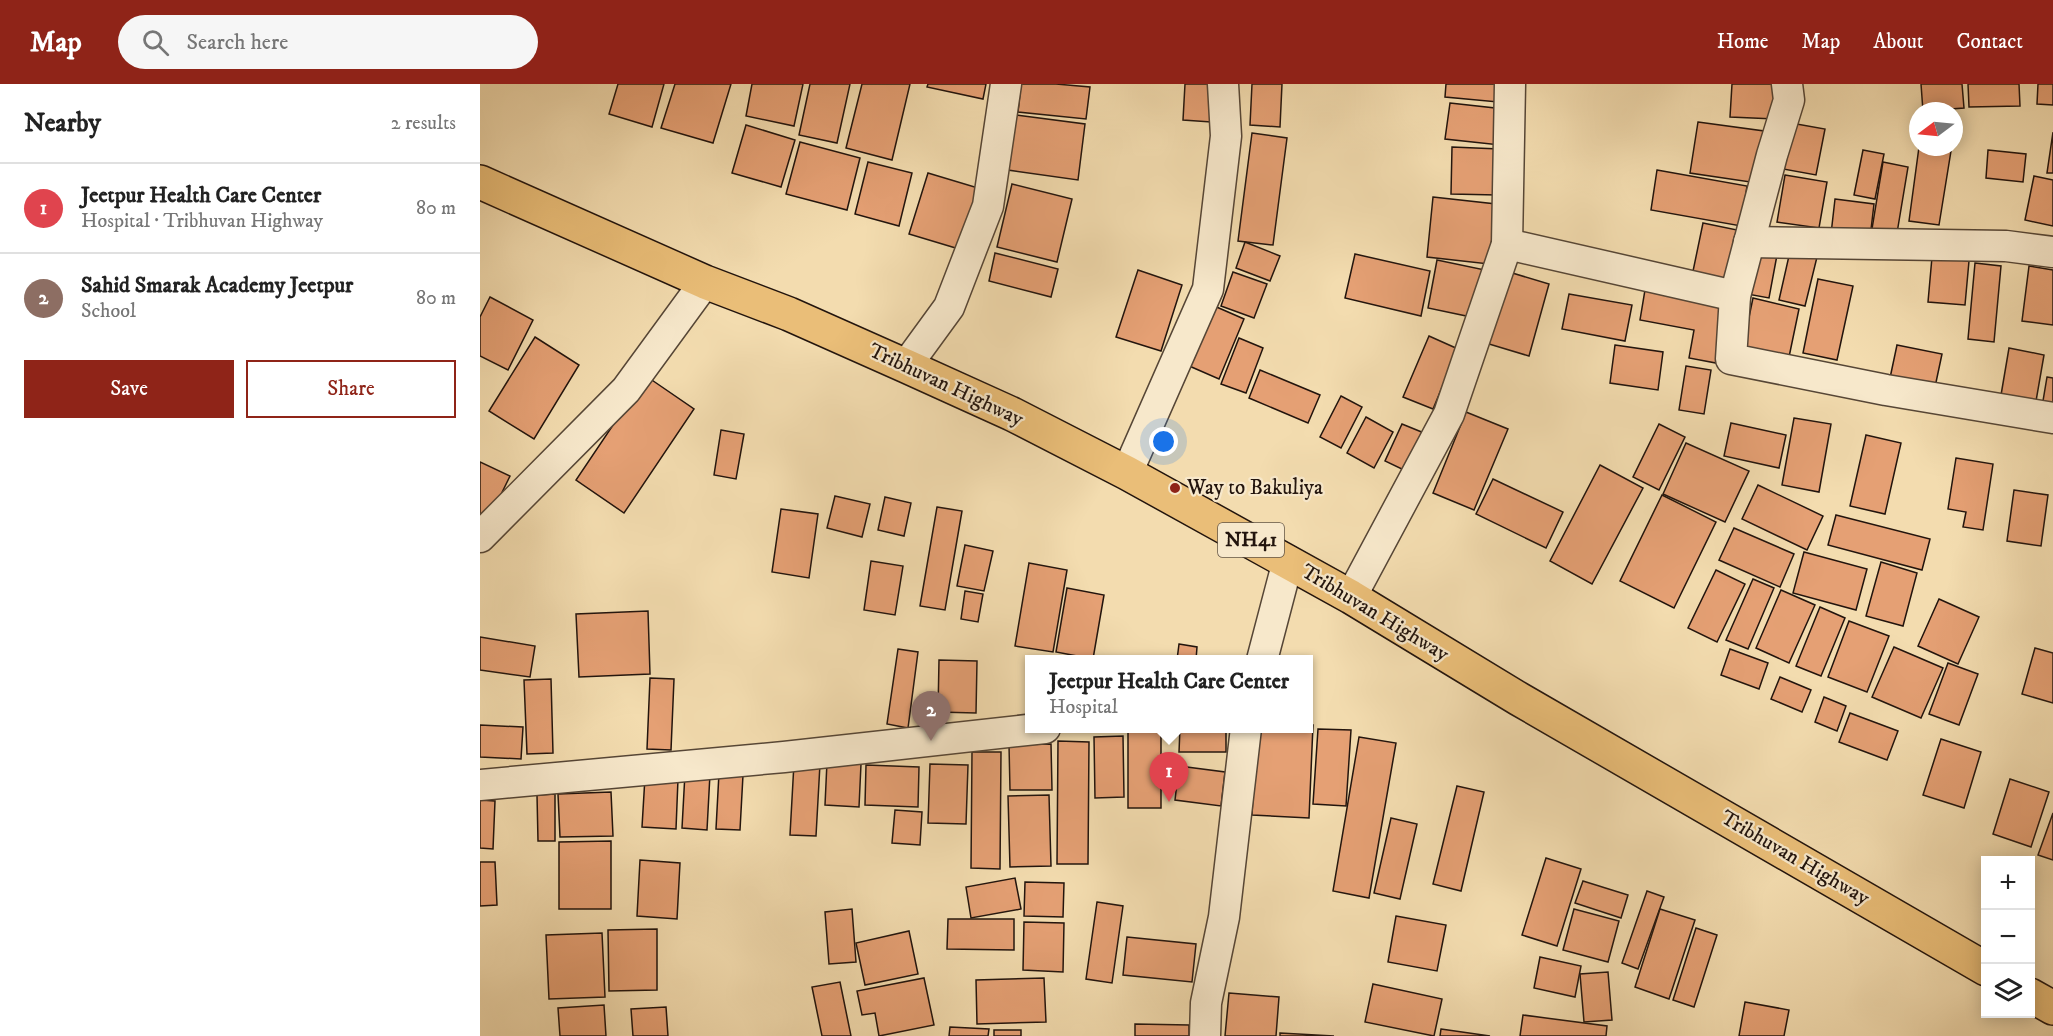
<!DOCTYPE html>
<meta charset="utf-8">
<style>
body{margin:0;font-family:"IM FELL DW Pica",serif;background:#f6f6f6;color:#222}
.controls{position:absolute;right:18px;bottom:18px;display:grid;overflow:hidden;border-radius:0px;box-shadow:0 3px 15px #0003}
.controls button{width:54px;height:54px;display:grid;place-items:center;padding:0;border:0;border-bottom:2px solid #e0e0e0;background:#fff;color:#222;font:30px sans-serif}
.compass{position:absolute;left:1429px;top:18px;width:54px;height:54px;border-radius:50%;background:#fff;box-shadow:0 3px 15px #0003;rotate:254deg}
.you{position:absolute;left:684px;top:358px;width:21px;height:21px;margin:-15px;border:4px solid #fff;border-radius:50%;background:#1a73e8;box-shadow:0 0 0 9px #1a73e833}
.badge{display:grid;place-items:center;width:39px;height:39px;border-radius:50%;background:#8f2418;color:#fff;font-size:20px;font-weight:700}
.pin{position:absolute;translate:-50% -50px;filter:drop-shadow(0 2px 3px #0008)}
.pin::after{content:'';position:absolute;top:32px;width:21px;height:18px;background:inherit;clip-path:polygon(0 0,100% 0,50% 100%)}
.popup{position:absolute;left:545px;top:571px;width:288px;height:78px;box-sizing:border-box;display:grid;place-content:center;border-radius:0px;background:#fff;filter:drop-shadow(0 2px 4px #0005);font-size:20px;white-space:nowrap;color:#767676}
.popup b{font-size:22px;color:#222}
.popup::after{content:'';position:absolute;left:50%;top:100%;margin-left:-12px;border:12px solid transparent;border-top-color:#fff}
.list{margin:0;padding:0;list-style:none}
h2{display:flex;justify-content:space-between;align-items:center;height:78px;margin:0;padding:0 24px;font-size:26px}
h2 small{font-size:20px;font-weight:400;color:#767676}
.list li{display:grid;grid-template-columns:39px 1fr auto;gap:18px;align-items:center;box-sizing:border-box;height:90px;padding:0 24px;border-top:2px solid #e0e0e0}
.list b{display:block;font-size:22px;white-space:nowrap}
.list p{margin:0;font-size:20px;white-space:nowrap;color:#767676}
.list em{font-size:20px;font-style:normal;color:#767676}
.actions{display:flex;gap:12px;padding:18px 24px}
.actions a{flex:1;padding:14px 0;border:2px solid #8f2418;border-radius:0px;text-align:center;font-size:21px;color:#8f2418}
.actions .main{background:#8f2418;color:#fff}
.icon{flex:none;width:33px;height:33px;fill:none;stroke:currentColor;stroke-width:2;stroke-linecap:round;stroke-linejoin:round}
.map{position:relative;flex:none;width:1573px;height:952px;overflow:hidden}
header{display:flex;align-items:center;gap:36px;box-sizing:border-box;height:84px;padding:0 30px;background:#8f2418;color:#fff}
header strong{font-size:28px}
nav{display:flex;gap:33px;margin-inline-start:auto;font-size:21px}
.search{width:420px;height:54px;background:#f6f6f6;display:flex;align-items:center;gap:15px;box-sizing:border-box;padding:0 21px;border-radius:33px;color:#767676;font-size:22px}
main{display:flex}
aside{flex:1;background:#fff}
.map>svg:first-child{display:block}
.building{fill:#e5a074;stroke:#22140d;stroke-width:1.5}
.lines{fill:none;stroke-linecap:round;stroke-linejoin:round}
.street-casing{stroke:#564636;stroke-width:33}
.highway-casing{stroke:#22140d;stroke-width:36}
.street{stroke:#f7e8cb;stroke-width:30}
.highway{stroke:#eabe78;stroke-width:33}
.poi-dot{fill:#8f2418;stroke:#f7e8cb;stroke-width:2}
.labels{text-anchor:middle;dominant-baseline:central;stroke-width:4.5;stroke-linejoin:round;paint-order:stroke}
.shield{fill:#f7e8cb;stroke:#625446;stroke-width:1.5}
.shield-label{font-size:20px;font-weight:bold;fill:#22140d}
.street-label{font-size:21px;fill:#22140d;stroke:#f7e8cb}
.poi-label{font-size:21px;fill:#22140d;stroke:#f7e8cb;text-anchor:start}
</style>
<header>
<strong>Map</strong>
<div class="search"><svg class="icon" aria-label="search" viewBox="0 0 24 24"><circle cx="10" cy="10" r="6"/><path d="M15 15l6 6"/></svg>Search here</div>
<nav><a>Home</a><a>Map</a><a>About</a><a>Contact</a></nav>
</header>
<main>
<aside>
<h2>Nearby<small>2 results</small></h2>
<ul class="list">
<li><span class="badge" style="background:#e0444e">1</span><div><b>Jeetpur Health Care Center</b><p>Hospital · Tribhuvan Highway</p></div><em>80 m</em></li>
<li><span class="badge" style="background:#8d6e63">2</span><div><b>Sahid Smarak Academy Jeetpur</b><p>School</p></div><em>80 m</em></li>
</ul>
<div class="actions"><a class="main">Save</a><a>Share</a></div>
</aside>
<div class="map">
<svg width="1573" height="952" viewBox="0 0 1573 952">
<rect width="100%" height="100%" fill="#f3dcaf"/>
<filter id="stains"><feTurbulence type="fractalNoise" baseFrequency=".00333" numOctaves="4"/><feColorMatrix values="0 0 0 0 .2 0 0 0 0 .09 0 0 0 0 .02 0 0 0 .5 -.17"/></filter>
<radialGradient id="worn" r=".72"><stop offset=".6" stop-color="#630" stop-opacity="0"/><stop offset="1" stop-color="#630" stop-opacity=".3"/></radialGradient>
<g class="building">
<path d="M138 0H184L172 43 129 30Z"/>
<path d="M195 0H251L233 59 181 44Z"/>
<path d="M272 0H323L314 42 266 32Z"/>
<path d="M330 0H370L357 59 319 51Z"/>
<path d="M382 0H430L412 76 366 64Z"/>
<path d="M448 0H506L503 15 447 3Z"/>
<path d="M541 0H576L610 3 606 35 538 28Z"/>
<path d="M705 0H733L731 38 703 36Z"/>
<path d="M772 0H802L800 43 770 41Z"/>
<path d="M966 0H1019L1018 18 965 13Z"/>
<path d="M1252 0H1296L1295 35 1250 33Z"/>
<path d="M1441 0H1482L1484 24 1443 27Z"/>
<path d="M1488 0H1539L1540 22 1489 23Z"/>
<path d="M1558 0H1573V21L1557 20Z"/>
<path d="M970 19 1024 25 1020 61 965 55Z"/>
<path d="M536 31 605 40 598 96 528 86Z"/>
<path d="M1218 38 1284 47 1277 99 1210 89Z"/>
<path d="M1311 39 1345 45 1336 91 1303 85Z"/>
<path d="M266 41 315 56 301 103 252 89Z"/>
<path d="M1573 48V89H1567Z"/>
<path d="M772 49 807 54 793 161 758 157Z"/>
<path d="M320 58 380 74 367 126 306 110Z"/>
<path d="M972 63 1019 65 1017 111 971 110Z"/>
<path d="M1439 63 1471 67 1459 141 1429 137Z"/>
<path d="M1383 66 1404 70 1395 115 1374 111Z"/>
<path d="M1508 66 1546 70 1543 98 1506 94Z"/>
<path d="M388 78 432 89 419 142 375 130Z"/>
<path d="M1403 78 1428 83 1416 155 1391 151Z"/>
<path d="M1177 86 1267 102 1261 142 1171 126Z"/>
<path d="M448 89 498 104 479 165 429 150Z"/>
<path d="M1305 91 1347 98 1339 144 1297 138Z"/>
<path d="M1554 92 1573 96V142L1545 136Z"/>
<path d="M532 100 592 115 577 178 517 163Z"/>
<path d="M953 113 1016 120 1009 180 947 173Z"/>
<path d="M1355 115 1394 120 1390 154 1351 150Z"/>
<path d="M1223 139 1262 147 1250 200 1212 192Z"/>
<path d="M765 158 800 172 790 197 756 184Z"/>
<path d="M1311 163 1338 169 1325 222 1299 216Z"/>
<path d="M1275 167 1297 171 1289 214 1267 210Z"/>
<path d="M515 169 578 185 571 213 509 197Z"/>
<path d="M875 170 950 187 941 232 865 214Z"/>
<path d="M1452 173 1489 177 1485 221 1448 218Z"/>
<path d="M957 176 1005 186 996 234 948 224Z"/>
<path d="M1495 179 1521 182 1514 258 1488 255Z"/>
<path d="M1549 182 1573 186V241L1542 237Z"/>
<path d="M658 186 702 201 681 267 636 253Z"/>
<path d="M753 188 787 200 774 234 741 222Z"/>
<path d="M1029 188 1069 200 1049 272 1009 260Z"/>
<path d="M1338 195 1373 202 1357 276 1323 269Z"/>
<path d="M1165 206 1246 221 1236 279 1209 274 1214 246 1160 236Z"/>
<path d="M1089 210 1152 221 1145 257 1082 245Z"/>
<path d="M10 213 53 236 28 286 0 272V233Z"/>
<path d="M1273 214 1319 225 1309 273 1263 262Z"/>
<path d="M732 221 764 235 739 295 707 281Z"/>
<path d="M949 252 978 265 953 325 923 313Z"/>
<path d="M55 253 99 281 54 355 9 327Z"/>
<path d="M759 254 783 264 766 309 741 300Z"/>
<path d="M1135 261 1183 268 1178 306 1130 299Z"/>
<path d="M1417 261 1462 270 1455 303 1410 294Z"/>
<path d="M1529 264 1564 271 1555 323 1520 317Z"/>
<path d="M1206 282 1231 286 1224 330 1199 326Z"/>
<path d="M780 286 840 311 828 339 769 314Z"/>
<path d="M166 292 214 325 144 429 96 396Z"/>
<path d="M1567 293 1573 294V319L1563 317Z"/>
<path d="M861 312 882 323 861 364 840 353Z"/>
<path d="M986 328 1028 345 994 426 953 409Z"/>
<path d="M886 333 913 348 894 384 867 369Z"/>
<path d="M1314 334 1351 340 1339 408 1302 401Z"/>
<path d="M1251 339 1306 351 1299 384 1244 372Z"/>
<path d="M922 340 944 349 926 387 905 377Z"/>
<path d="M1179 340 1205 353 1179 406 1153 393Z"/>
<path d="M241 346 264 350 256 395 234 391Z"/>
<path d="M1386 351 1421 359 1405 430 1370 422Z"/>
<path d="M1206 359 1269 387 1245 438 1183 410Z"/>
<path d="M1476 374 1513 380 1503 446 1483 443 1486 428 1468 425Z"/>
<path d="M0 378 30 392 9 435 0 431Z"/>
<path d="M1120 381 1163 404 1112 500 1070 477Z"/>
<path d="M1013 395 1083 428 1066 464 996 430Z"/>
<path d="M1278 401 1343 432 1327 466 1262 435Z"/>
<path d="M1534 406 1568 411 1561 462 1527 457Z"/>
<path d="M1182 411 1236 438 1194 524 1140 497Z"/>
<path d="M355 412 390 420 382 453 347 444Z"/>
<path d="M405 413 431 419 424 452 398 446Z"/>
<path d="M457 423 482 427 465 526 440 522Z"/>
<path d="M301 425 338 430 329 494 292 488Z"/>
<path d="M1356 431 1450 455 1442 486 1348 461Z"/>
<path d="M1254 444 1314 470 1300 503 1239 476Z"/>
<path d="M485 461 513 467 504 507 477 502Z"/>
<path d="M1324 468 1387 485 1376 526 1313 509Z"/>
<path d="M391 477 423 482 415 531 384 526Z"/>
<path d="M1401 478 1437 489 1423 542 1386 532Z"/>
<path d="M549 479 587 486 573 568 535 562Z"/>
<path d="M1236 486 1265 500 1237 558 1208 544Z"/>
<path d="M1273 495 1294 504 1268 565 1246 556Z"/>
<path d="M587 504 624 511 613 575 576 568Z"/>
<path d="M1301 506 1335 521 1309 579 1276 564Z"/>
<path d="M485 507 503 510 498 538 481 535Z"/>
<path d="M1459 515 1499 533 1478 580 1438 562Z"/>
<path d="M1340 523 1365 534 1341 592 1316 582Z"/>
<path d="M168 527 170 590 99 593 96 530Z"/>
<path d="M1369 537 1409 552 1387 608 1348 593Z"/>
<path d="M0 553 55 562 50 593 0 586Z"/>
<path d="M699 560 717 563 716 576H697Z"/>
<path d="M1414 563 1463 584 1441 634 1392 613Z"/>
<path d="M1555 564 1573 569V619L1542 610Z"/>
<path d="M418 565 438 568 428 644 407 640Z"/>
<path d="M1250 565 1288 579 1279 605 1241 591Z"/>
<path d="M459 576 497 577 496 629 458 628Z"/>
<path d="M1468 579 1498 590 1479 641 1449 630Z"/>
<path d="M1300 593 1331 606 1322 628 1291 615Z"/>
<path d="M170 594 194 595 191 666 167 665Z"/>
<path d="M71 595 73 669 47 670 44 596Z"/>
<path d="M1344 613 1366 622 1357 647 1335 638Z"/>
<path d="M1370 629 1418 647 1407 676 1359 658Z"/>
<path d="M0 641 43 643 41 675 0 673Z"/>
<path d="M828 641H833L829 734 772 731 776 644H828Z"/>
<path d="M700 644H746V668H699Z"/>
<path d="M838 645 871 646 866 722 833 720Z"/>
<rect x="648" y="648" width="33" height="76"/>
<path d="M643 652 644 713 615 714 614 653Z"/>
<path d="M879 653 916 659 889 814 853 807Z"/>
<path d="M1461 655 1501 668 1484 724 1443 711Z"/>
<path d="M578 657 609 658 608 780H577Z"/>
<path d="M571 660 572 706H530L529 661Z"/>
<path d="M492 668H521L520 785 491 784Z"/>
<path d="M347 678 381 680 379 723 345 721Z"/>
<path d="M314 679 340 680 336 752 310 751Z"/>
<path d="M450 680 488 681 486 740 448 739Z"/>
<path d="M386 681 439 683 438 723 385 721Z"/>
<path d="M699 682 745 688 741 722 695 716Z"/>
<path d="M205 689 230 690 227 746 202 744Z"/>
<path d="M239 689 263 691 260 746 236 745Z"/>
<path d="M165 693 198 695 196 745 162 743Z"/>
<path d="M1530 695 1569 708 1551 763 1513 750Z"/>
<path d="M977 702 1004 708 981 807 953 800Z"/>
<path d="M131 708 133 752 80 753 78 710Z"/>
<path d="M75 710V757H58L57 711Z"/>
<path d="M569 711 571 782 530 783 528 712Z"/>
<path d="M0 716 15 717 13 765 0 764Z"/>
<path d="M415 726 442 728 440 761 412 759Z"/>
<path d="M1573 729V776L1558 771Z"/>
<path d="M911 734 937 740 920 815 894 809Z"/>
<path d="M131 757V825H79V758Z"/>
<path d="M1066 774 1101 785 1077 862 1042 851Z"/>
<path d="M160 776 200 779 197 835 157 832Z"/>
<path d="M0 778H15L17 821 0 822Z"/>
<path d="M535 794 541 825 491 834 486 803Z"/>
<path d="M1103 797 1148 811 1141 834 1095 819Z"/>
<path d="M545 798 584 799 583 833 544 832Z"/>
<path d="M1167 807 1184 813 1158 885 1142 879Z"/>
<path d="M617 818 643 822 632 899 606 895Z"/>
<path d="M372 825 376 878 349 880 345 828Z"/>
<path d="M1094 825 1139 837 1128 878 1083 866Z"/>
<path d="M1180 825 1215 836 1189 915 1155 903Z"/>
<path d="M916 832 966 841 957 887 908 878Z"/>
<path d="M468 835H534V866L467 865Z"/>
<path d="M544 838 584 839 583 888 543 886Z"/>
<path d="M1216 844 1237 851 1214 923 1193 916Z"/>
<path d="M177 845V906L129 907 128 846Z"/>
<path d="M429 847 438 890 385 901 376 859Z"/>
<path d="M122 849 125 913 69 915 66 851Z"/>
<path d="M647 853 716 860 712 898 643 891Z"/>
<path d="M1060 873 1101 882 1095 913 1054 904Z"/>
<path d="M1128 888 1132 936 1104 938 1100 890Z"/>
<path d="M444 894 454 941 399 952 395 929 382 931 377 907Z"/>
<path d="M564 894 566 938 497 940 496 896Z"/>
<path d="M360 898 371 952H342L332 903Z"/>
<path d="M893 900 962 915 954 952 885 938Z"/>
<path d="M749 909 799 913 796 952H745Z"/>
<path d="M1265 918 1309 926 1304 952H1259Z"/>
<path d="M124 921 126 952H80L78 924Z"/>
<path d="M186 923 188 952H153L151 925Z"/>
<path d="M1043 931 1127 942 1126 952H1040Z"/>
<path d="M655 940 709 941V952H655Z"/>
<path d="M470 943 509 945 508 952H469Z"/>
<path d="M961 945 1010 952H960Z"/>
<rect x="514" y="946" width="27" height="6"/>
<path d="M800 949 854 952H800Z"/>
</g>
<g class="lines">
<defs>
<g id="street">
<path d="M1307 0 1309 16 1292 71 1255 212 1251 275 1406 306 1573 334"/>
<path d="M1269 158 1526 162 1573 168"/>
<path d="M1027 160 1255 212"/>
<path d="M426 282 469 223 508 122 526 0"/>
<path d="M647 389 728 205 746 52 743 0"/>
<path d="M0 453 146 306 225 198"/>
<path d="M871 513 969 330 1027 160 1030 0"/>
<path d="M782 576 808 477"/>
<path d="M0 701 304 673 565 644"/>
<path d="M725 952 726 919 744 833 766 644"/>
</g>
<g id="highway">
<path d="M0 98 225 198 309 230 426 282 532 330 647 389 871 513 1039 615 1506 885"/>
<path d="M1550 911 1573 924"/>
</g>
</defs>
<use href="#street" class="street-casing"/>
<use href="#highway" class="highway-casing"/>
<use href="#street" class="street"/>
<use href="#highway" class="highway"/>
</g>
<circle class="poi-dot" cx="695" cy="404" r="6"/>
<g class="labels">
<rect class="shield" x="738" y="439" width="66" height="34" rx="4.5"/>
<g class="shield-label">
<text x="771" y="456">NH41</text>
</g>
<g class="street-label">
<text transform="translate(466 301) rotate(25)">Tribhuvan Highway</text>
<text transform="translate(895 529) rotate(31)">Tribhuvan Highway</text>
<text transform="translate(1315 774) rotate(30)">Tribhuvan Highway</text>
</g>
<g class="poi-label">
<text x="707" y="404">Way to Bakuliya</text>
</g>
</g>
<rect width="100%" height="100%" filter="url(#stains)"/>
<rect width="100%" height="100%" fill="url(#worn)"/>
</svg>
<div class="controls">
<button>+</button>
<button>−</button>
<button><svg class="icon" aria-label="layers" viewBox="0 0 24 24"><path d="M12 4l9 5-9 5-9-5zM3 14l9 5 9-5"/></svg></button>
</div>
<svg class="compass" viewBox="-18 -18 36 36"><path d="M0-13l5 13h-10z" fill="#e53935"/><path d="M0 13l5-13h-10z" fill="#767676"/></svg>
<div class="you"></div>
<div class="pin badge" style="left:689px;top:718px;background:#e0444e">1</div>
<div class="popup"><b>Jeetpur Health Care Center</b>Hospital</div>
<div class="pin badge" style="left:451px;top:657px;background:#8d6e63">2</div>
</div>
</main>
